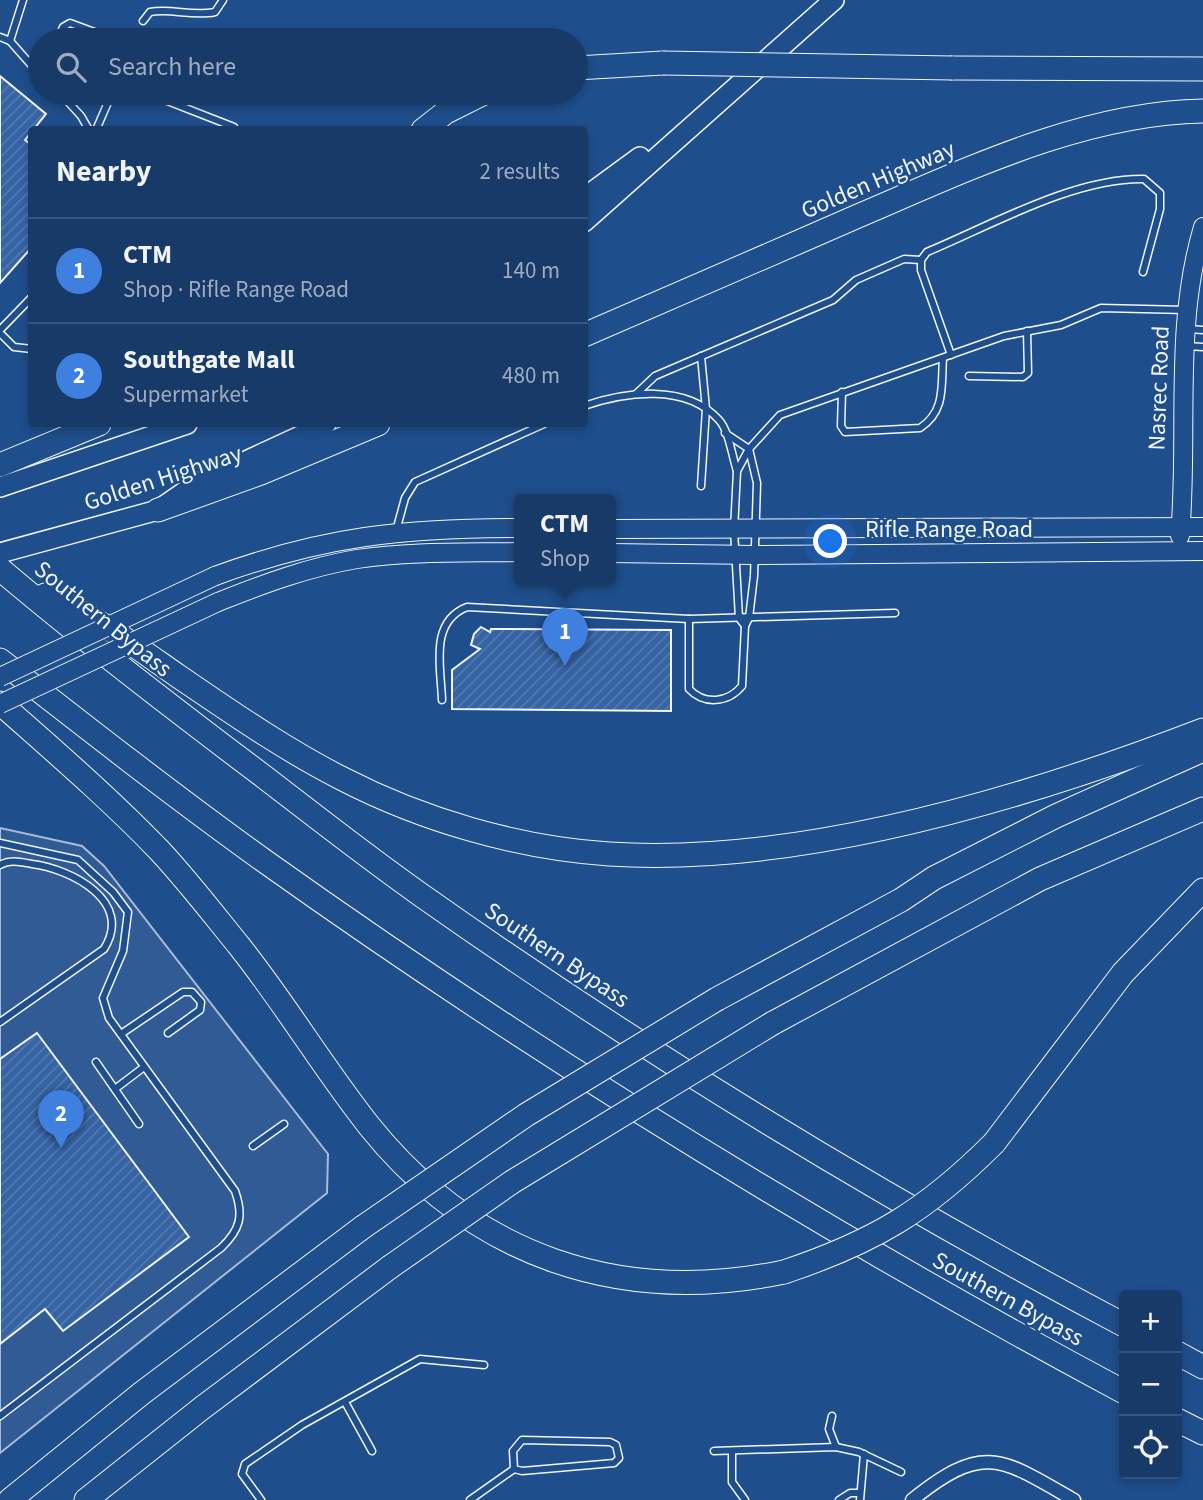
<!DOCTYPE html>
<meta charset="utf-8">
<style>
body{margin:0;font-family:"Source Sans 3",sans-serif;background:#244571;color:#f1f3f6}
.controls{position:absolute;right:21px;bottom:21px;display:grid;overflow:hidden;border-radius:7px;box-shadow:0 4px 10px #0003}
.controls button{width:63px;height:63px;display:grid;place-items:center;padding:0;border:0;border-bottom:2px solid #36547d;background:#173a69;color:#f1f3f6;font:35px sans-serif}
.you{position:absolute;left:831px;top:542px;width:24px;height:24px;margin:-18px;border:5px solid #fff;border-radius:50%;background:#1a73e8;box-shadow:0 0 0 10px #1a73e833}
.badge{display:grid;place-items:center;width:46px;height:46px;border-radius:50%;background:#ffb74d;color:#fff;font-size:23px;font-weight:700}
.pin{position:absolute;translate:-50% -58px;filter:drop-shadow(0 2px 4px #0008)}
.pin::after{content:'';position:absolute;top:37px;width:24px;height:21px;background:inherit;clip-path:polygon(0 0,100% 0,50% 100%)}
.popup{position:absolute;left:514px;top:494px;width:102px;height:91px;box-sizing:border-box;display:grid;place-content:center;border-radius:7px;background:#173a69;filter:drop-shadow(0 2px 5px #0005);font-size:23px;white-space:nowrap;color:#9eadc0}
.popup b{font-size:26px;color:#f1f3f6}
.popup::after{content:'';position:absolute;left:50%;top:100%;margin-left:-14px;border:14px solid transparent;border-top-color:#173a69}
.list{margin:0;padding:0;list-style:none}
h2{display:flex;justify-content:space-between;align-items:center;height:91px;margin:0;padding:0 28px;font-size:30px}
h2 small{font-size:23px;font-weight:400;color:#9eadc0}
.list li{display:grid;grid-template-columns:46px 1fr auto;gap:21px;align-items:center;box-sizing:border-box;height:105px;padding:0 28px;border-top:2px solid #36547d}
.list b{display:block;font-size:26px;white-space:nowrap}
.list p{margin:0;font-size:23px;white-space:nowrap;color:#9eadc0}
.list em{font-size:23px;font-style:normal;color:#9eadc0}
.icon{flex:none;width:38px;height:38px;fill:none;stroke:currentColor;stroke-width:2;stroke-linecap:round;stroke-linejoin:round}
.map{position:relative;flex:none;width:1203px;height:1500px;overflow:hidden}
.search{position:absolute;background:#173a69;box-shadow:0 4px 10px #0003;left:28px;top:28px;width:560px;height:77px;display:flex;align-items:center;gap:18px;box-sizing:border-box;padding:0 24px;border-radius:38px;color:#9eadc0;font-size:26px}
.panel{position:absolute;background:#173a69;box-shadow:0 4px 10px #0003;left:28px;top:126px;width:560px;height:301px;border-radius:7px}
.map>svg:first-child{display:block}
.parking{fill:#305b95;stroke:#a8bbd7;stroke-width:2}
.building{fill:url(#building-hatch);stroke:#f2f6ff;stroke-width:2}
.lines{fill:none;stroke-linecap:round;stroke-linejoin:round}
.lane-casing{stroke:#f2f6ff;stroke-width:9}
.street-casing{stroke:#f2f6ff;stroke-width:15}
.secondary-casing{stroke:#f2f6ff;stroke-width:20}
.primary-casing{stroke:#f2f6ff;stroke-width:22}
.highway-casing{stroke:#f2f6ff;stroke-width:25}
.lane{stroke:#1f4e8c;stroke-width:6}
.street{stroke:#1f4e8c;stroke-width:12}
.secondary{stroke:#1f4e8c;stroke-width:18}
.primary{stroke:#1f4e8c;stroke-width:19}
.highway{stroke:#1f4e8c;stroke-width:23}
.secondary-bridge-casing{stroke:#f2f6ff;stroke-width:20;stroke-linecap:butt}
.highway-bridge-casing{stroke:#f2f6ff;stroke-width:25;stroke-linecap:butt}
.secondary-bridge{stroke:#1f4e8c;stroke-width:18}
.highway-bridge{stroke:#1f4e8c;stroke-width:23}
.labels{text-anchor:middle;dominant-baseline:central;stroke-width:5;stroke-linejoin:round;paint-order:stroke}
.street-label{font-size:24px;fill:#f2f6ff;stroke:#1f4e8c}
</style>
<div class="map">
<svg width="1203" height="1500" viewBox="0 0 1203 1500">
<defs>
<pattern id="building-hatch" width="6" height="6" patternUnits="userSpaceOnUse" patternTransform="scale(1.75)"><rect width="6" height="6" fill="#3563a3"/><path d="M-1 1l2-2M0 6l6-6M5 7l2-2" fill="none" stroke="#537ab1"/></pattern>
</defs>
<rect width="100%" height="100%" fill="#1f4e8c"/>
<path class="parking" d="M0 828 82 846 104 866 328 1154 327 1193 0 1453Z"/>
<g class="building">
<path d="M0 76 46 114 25 140 32 145V247L0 283Z"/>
<path d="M481 627 490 632 491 629 671 630V711L452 709V670L480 649 471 645 474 634Z"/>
<path d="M37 1033 189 1237 63 1331 45 1309 0 1344V1059Z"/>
</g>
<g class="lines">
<defs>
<g id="lane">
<path d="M23 0 10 41 40 75"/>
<path d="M143 21 150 12C172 8 193 17 215 12L223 0"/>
<path d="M0 37 10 41"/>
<path d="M58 40 63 27 70 23 116 40"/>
<path d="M135 40 137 36"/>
<path d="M60 93 81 116 89 130"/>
<path d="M147 93 234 127"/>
<path d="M96 130 112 93"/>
<path d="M1189 329 1203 330"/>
<path d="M0 330 32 297"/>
<path d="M0 333 14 347 32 349"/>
<path d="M1187 346 1203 347"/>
<path d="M951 355 921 270V260L927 252C992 225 1073 178 1144 179L1160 193V209L1143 272"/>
<path d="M701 356 706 409 701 486"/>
<path d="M969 376 1023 377 1028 373 1027 331"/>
<path d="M842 392 841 426 845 432 920 428C946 411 941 386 943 358"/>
<path d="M636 394 655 376 833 300 856 280 904 259 921 260"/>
<path d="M584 406C625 392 686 383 719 420 729 431 732 456 737 471"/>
<path d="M396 531 405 498 415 482 544 424"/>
<path d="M689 619V689C704 705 728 703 742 686L745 626 749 618 754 576 757 483 749 449 725 433"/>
<path d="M745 626 739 618 734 530 737 471 749 449 780 415 1004 336 1061 325 1101 308 1186 310"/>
<path d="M442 700C441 667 429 622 467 607L689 619 895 613"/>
<path d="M0 843 78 860 113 892 128 912 123 951 103 998 109 1018 235 1191C244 1216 240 1230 221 1248L0 1416"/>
<path d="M0 865C10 859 21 862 32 864 71 869 134 901 104 949L0 1022"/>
<path d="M121 1034 183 992H192L201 1002 200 1010 168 1033"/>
<path d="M96 1062 139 1124"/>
<path d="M115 1089 144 1067"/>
<path d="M253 1146 284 1124"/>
<path d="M345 1402 372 1451"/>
<path d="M832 1416 829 1429 836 1447"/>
<path d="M714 1451 836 1447 859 1452 901 1472"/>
<path d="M732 1451V1482L745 1500"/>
<path d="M261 1500 242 1474 245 1464 302 1425 420 1359 484 1365"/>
<path d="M470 1500 514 1469 522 1471 614 1463 619 1458 616 1445 610 1442 522 1440 513 1451 514 1469"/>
<path d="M839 1500 850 1493H860"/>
<path d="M860 1500 864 1454"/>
</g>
<path id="street" d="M912 1500C984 1442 1001 1458 1074 1500"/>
<g id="secondary">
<path d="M610 529 1203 527"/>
<path d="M1180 536C1189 432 1173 328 1203 227"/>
<path d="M610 553 754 555 1203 551"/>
<path d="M215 576C324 536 404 528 520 528"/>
<path d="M218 602C263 584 309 567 357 559 411 551 466 553 520 552"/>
</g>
<g id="primary">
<path d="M584 198 640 157"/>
<path d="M584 222 834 0"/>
<path d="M0 487 187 424"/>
<path d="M0 553 158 510 194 485 326 424"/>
</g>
<g id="highway">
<path d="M576 68 663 63"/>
<path d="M952 68 1203 69"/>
<path d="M423 130 446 112 484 93"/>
<path d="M584 335C676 295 767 256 858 216 966 170 1083 113 1203 111"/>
<path d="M0 465 99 424"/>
<path d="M158 510 261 473 378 424"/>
<path d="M0 569C85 641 174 709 263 776 315 816 367 857 421 895 645 1053 882 1197 1124 1325"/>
<path d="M45 595C94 615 135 646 178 676 231 712 284 749 341 778 422 820 518 848 609 854 800 866 1026 798 1203 730"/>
<path d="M0 660C87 728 174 796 263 860 538 1056 827 1233 1124 1392"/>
<path d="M0 703C54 751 109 798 159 850 188 881 214 915 240 947 286 1005 324 1069 370 1127 475 1257 621 1306 784 1272"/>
<path d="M717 999 901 900 934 878 1056 816 1203 750"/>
<path d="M773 1023 1040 879 1203 809"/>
<path d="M994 1143 1123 973 1203 890"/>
<path d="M1177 1353 1203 1367"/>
<path d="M1177 1420 1203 1433"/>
<path d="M10 1500 142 1393 363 1227"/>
<path d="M86 1500 202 1408 390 1267"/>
</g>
</defs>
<use href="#lane" class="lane-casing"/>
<use href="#street" class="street-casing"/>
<use href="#secondary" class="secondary-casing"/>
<use href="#primary" class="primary-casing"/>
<use href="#highway" class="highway-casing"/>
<use href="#lane" class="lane"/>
<use href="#street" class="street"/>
<use href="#secondary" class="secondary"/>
<use href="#primary" class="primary"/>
<use href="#highway" class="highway"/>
<defs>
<g id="secondary-bridge">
<path d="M0 677 215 576"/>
<path d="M0 704 218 602"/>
</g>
<g id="highway-bridge">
<path d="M663 63 952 68"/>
<path d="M363 1227 526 1115 717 999"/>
<path d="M390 1267 512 1182 773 1023"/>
<path d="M784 1272C874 1242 926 1211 994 1143"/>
</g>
</defs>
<use href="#secondary-bridge" class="secondary-bridge-casing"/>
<use href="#highway-bridge" class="highway-bridge-casing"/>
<use href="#secondary-bridge" class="secondary-bridge"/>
<use href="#highway-bridge" class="highway-bridge"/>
</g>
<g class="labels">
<g class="street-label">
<text transform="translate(878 180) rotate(-23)">Golden Highway</text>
<text transform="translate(1159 388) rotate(-88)">Nasrec Road</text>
<text transform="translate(163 478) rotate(-18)">Golden Highway</text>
<text x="949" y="529">Rifle Range Road</text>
<text transform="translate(103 619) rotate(39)">Southern Bypass</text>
<text transform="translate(557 955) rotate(34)">Southern Bypass</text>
<text transform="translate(1008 1299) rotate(29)">Southern Bypass</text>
</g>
</g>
</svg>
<div class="controls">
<button>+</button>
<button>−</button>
<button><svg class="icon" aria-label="locate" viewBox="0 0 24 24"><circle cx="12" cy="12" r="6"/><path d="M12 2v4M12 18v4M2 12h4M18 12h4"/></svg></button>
</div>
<div class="you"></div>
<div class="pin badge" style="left:565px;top:666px;background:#3f7fe0">1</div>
<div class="popup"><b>CTM</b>Shop</div>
<div class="pin badge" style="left:61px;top:1148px;background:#3f7fe0">2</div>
<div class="search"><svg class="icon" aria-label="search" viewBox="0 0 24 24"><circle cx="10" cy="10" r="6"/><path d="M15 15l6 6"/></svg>Search here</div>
<section class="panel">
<h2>Nearby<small>2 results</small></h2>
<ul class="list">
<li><span class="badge" style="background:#3f7fe0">1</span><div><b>CTM</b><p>Shop · Rifle Range Road</p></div><em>140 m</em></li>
<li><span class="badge" style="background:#3f7fe0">2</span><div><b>Southgate Mall</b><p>Supermarket</p></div><em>480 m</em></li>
</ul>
</section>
</div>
